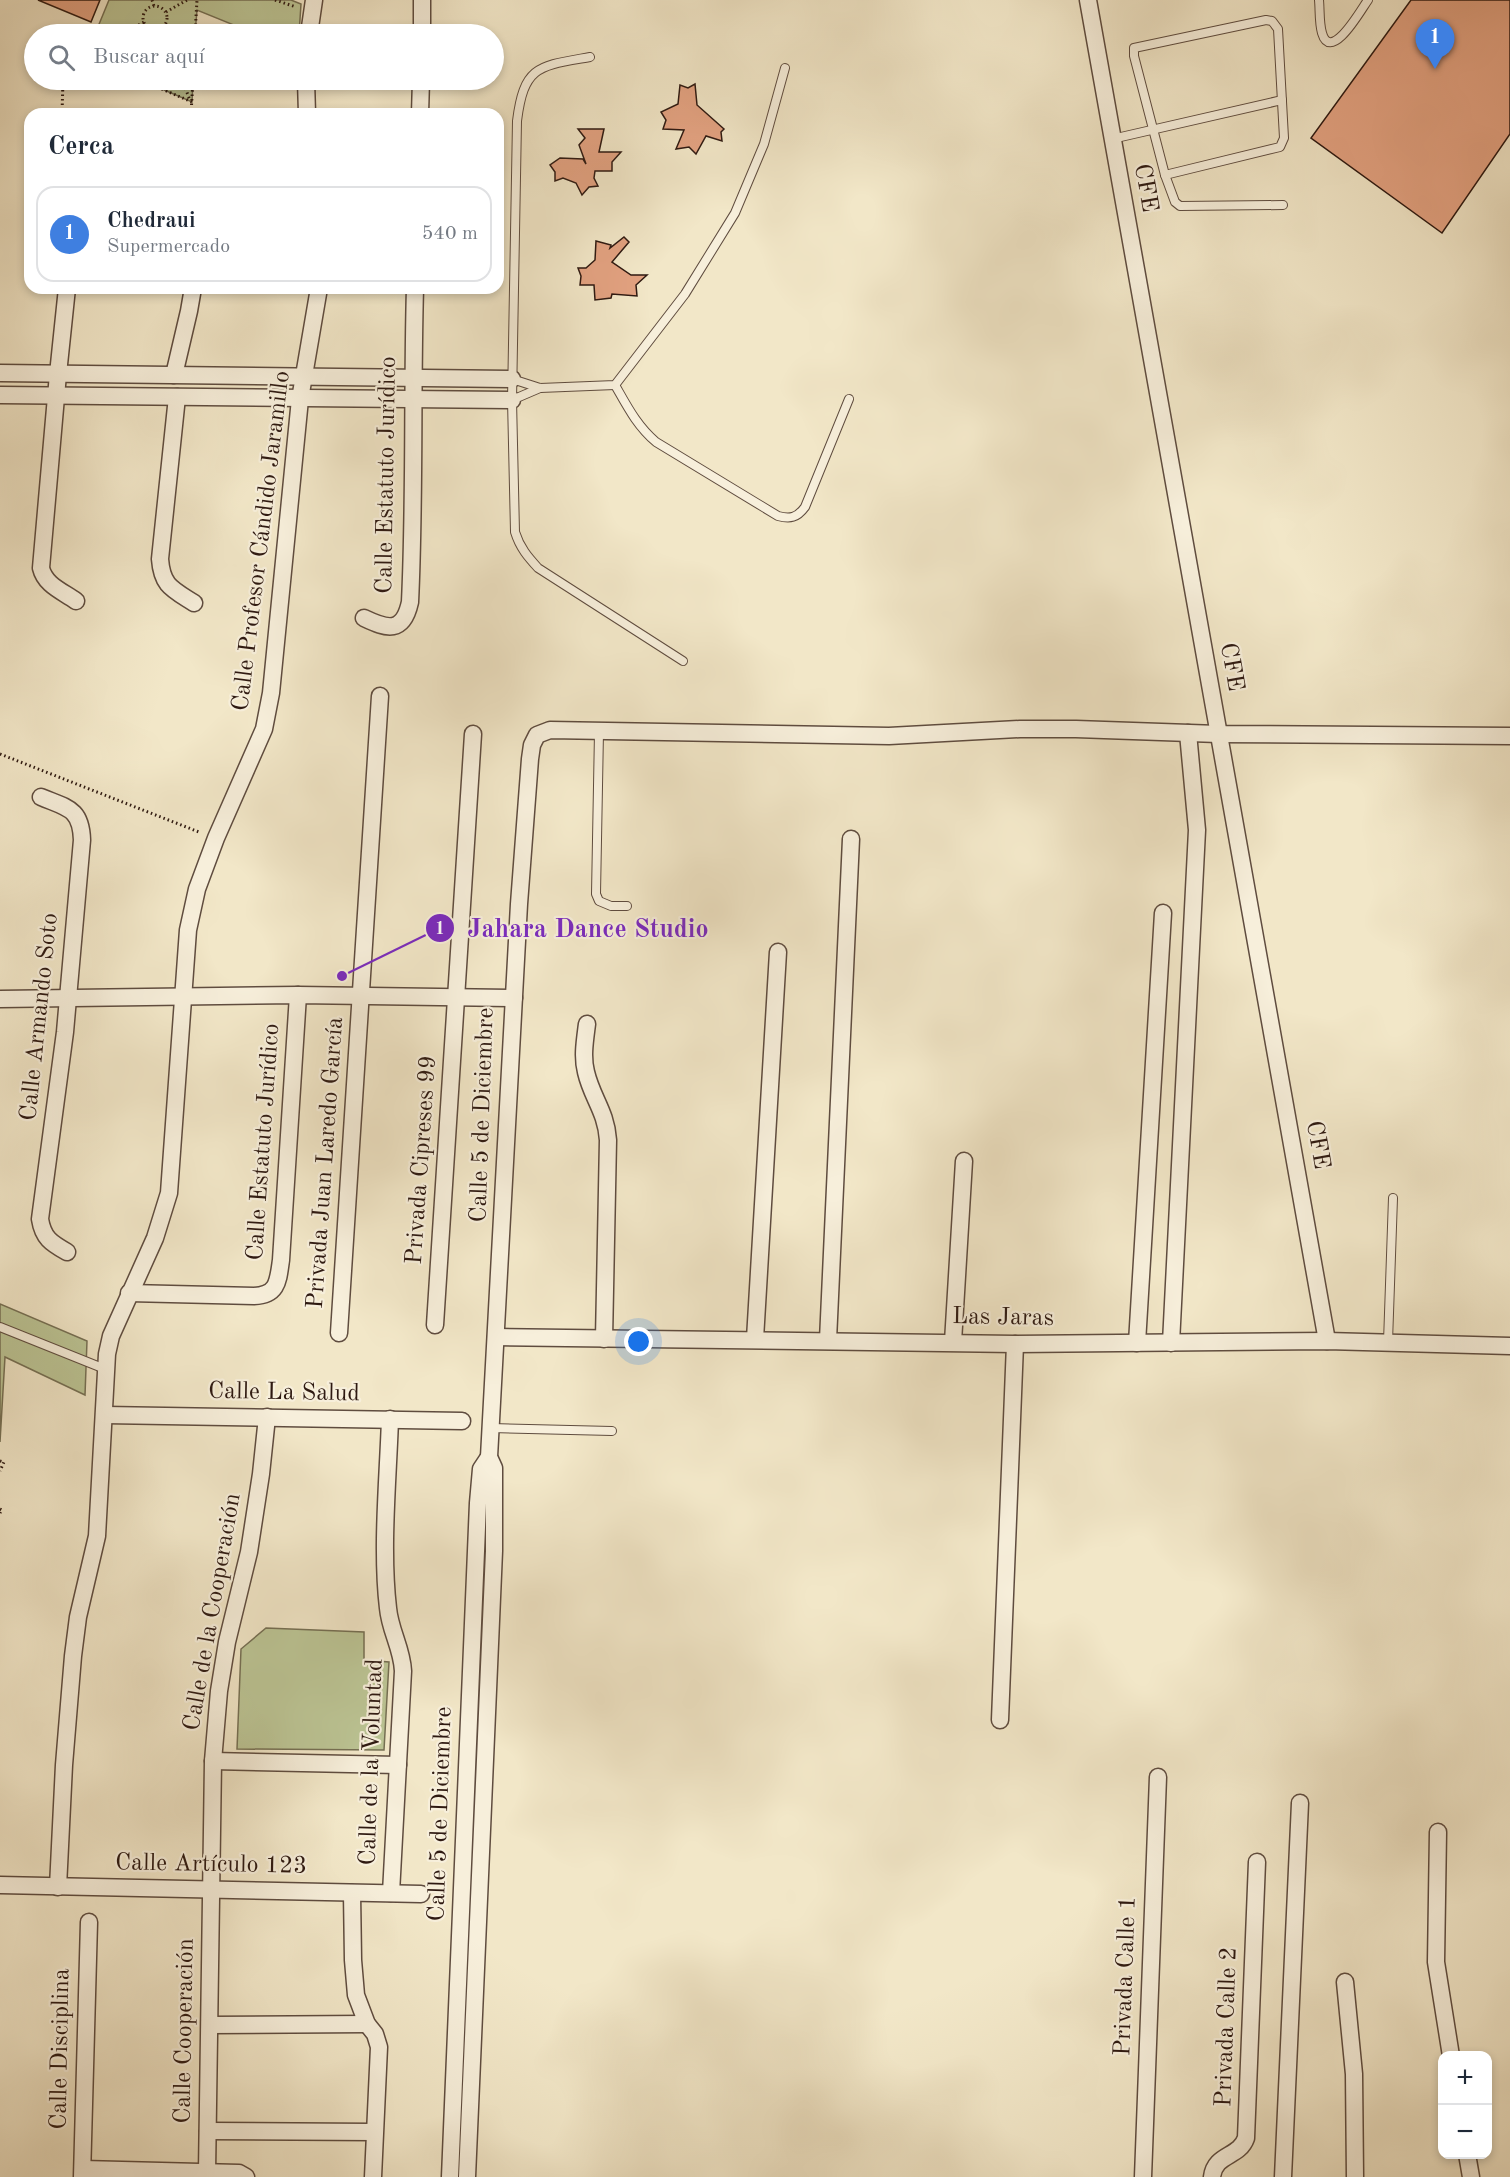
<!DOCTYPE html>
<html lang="es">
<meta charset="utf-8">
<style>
body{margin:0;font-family:"Old Standard TT",serif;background:#f2f2f3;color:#1f2937}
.controls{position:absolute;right:18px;bottom:18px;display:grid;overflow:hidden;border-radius:12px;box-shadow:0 3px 9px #0003}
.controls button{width:54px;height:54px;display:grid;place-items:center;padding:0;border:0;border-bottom:2px solid #e0e1e3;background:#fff;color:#1f2937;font:30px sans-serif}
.you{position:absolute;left:639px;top:1342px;width:21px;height:21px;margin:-15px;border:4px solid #fff;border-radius:50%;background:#1a73e8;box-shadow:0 0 0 9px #1a73e833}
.badge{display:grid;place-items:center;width:39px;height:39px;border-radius:50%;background:#7c3aed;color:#fff;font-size:20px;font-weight:700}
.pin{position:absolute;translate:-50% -50px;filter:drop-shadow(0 2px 3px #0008)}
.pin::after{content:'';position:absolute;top:32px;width:21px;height:18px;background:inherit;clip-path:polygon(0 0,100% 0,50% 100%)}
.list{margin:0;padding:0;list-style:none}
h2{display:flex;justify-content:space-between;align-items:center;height:78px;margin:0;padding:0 24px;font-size:26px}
h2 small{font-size:20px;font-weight:400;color:#747a83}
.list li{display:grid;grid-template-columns:39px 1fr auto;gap:18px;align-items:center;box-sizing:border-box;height:96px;margin:0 12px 12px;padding:0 12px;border:2px solid #e0e1e3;border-radius:18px}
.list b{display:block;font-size:22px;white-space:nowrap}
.list p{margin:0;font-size:20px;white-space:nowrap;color:#747a83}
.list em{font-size:20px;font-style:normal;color:#747a83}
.icon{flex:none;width:33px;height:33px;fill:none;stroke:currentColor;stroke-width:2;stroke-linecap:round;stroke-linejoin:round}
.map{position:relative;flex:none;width:1510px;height:2177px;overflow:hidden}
.search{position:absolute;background:#fff;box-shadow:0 3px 9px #0003;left:24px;top:24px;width:480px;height:66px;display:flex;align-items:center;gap:15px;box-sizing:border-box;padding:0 21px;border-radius:33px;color:#747a83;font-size:22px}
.panel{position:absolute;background:#fff;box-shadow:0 3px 9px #0003;left:24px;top:108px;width:480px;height:186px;border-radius:18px}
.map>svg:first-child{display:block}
.green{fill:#bcc595;stroke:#756f53;stroke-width:1.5}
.building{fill:#e3a281;stroke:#2e1911;stroke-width:1.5}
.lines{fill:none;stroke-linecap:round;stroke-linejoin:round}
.lane-casing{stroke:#5f4c3f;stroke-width:10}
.street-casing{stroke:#5f4c3f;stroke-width:19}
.path{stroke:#2e1911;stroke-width:3;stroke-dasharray:1.5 3;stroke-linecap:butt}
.lane{stroke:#f7efdb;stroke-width:8}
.street{stroke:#f7efdb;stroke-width:16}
.labels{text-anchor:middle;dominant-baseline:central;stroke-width:4.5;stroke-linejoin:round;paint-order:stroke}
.street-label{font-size:24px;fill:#2e1911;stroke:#f7efdb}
.leader{fill:none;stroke:#7b2cbf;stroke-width:2}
.callout-dot{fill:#7b2cbf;stroke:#f7efdb;stroke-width:2}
.mark-label{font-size:18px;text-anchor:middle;font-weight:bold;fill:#fff}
.callout-label{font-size:26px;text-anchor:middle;font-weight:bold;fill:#7b2cbf;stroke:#f7efdb;stroke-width:4.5;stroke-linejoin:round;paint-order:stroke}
</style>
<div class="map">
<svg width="1510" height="2177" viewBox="0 0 1510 2177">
<rect width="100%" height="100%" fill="#f2e7c8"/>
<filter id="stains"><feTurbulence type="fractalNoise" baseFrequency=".00333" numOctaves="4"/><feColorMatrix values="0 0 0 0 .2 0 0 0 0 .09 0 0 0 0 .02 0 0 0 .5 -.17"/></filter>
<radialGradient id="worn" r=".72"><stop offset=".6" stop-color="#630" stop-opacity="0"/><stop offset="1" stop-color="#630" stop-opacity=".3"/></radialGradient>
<g class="green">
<path d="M109 0H291L301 4 299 34H256L197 10 195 34H95Z"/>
<path d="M141 80H193L192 102Z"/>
<path d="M0 1304 87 1341 85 1395 5 1357 0 1442Z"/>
<path d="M266 1628 364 1632V1660L389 1662 384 1750 237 1749 241 1649Z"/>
</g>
<g class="building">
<path d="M38 0H100L91 22Z"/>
<path d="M1411 0H1510V134L1442 233 1311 138Z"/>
<path d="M695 84 697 105 724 129 721 132 722 141 706 136 696 154 689 147 676 149 684 130 663 129 666 120 661 112 678 104 680 85 688 88Z"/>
<path d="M578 129H604L599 152H621L612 162V171H595L594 178 598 186 589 187 582 195 576 183 563 178 555 181V172L550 165 560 158 583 159 586 164 579 145 585 138Z"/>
<path d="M624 237 629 242 612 262 631 275H647L636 285 637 296 612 294 611 298 595 300 594 285H580L581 276 578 268H586L595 260 596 241 611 245 610 248Z"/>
</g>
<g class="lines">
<defs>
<g id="lane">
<path d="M1319 0C1320 10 1319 23 1322 33 1331 64 1362 8 1368 0"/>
<path d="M1266 20 1272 21 1278 29 1284 138 1280 147 1165 175 1134 56V48Z"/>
<path d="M590 57C539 66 524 65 517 121L512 400 515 532C520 548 528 557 538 568L683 661"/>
<path d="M1112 139 1282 100"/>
<path d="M1165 175 1175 202 1180 206 1283 205"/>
<path d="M512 379 540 388 615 385 685 294 735 213 764 144 785 68"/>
<path d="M615 385C627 406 637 426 656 442L778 516C790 519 797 518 805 507L849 399"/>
<path d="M512 400 540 388"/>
<path d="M599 732 596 894 599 901 611 906H627"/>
<path d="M0 1327 105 1369"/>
<path d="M1388 1342 1393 1198"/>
<path d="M491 1428 612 1431"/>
</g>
<g id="street">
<path d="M422 0V34"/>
<path d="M1088 0 1327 1341"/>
<path d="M309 34 314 0"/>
<path d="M306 80 307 114"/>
<path d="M420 114 421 80"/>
<path d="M67 288 58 374 41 568C45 585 62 591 76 601"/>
<path d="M0 373 512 379"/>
<path d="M174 375 189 311 193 288"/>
<path d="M0 395 512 400"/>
<path d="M177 397 160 559C162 586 172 589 194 603"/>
<path d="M364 618C387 629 403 634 410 602 415 498 412 393 415 288"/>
<path d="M41 797C67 808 81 808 82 840L65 1032 40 1219C43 1238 51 1243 67 1252"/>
<path d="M0 999 298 995 514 998"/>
<path d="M587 1024C585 1040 582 1057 586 1072 592 1098 606 1111 608 1140L604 1339"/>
<path d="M129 1293 254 1296C278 1295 278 1281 281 1260L298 995"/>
<path d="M435 1325 473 734"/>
<path d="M339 1333 380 696"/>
<path d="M496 1337 1015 1344 1327 1341 1510 1346"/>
<path d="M755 1339 778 952"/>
<path d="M828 1340 851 839"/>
<path d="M953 1342 964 1161"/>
<path d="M1137 1343 1163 913"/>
<path d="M1171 1343 1197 830 1188 733"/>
<path d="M105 1415 462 1421"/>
<path d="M390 1419C388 1479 381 1549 388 1608 390 1631 402 1648 403 1671L391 1893"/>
<path d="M1000 1720 1015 1344"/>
<path d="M213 1761 398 1765"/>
<path d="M1438 1832 1436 1962 1451 2056"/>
<path d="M0 1885 421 1894"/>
<path d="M58 1887 64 1765 73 1656 78 1617 97 1536 107 1354 111 1336 155 1238 169 1193 188 930 197 889 216 838 264 729 271 693 300 399 319 288"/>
<path d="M352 1893 353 1960 356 1995 367 2024 375 2034 379 2047 373 2177"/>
<path d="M1345 1982 1354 2074 1355 2177"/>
<path d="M211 2025 367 2024"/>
<path d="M208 2131 374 2132"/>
<path d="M1467 2154 1471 2177"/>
<path d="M83 2169 239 2173 246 2177"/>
<path d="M207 2173 213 1761 219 1691 227 1642 249 1552 261 1474 267 1417"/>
<path d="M82 2177 89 1922"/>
<path d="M450 2177 478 1503 481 1469 489 1457"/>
<path d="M467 2177 494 1551V1468L489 1457 519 904 530 759 532 745 537 735 550 730 889 736 1020 729H1076L1218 734 1510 736"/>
<path d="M1143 2177 1158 1777"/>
<path d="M1212 2177C1215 2153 1239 2158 1246 2138L1257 1862"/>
<path d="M1283 2177 1300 1803"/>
</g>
</defs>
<use href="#lane" class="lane-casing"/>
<use href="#street" class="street-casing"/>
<g class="path">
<path d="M152 0 154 6"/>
<path d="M275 0 296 7"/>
<circle cx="155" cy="18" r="12"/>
<path d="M166 12 187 0"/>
<path d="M160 29 162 34"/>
<path d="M123 34 144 22"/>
<path d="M195 34 197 0"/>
<path d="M141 80 192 102"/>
<path d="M182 80 190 100"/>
<path d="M62 114 63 80"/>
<path d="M191 114 193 80"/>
<path d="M0 754 199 832"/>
<path d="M0 1461 4 1462 0 1471"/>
<path d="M0 1509 2 1510 0 1513"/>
</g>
<use href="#lane" class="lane"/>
<use href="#street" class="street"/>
</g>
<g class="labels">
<g class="street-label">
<text transform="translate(1145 188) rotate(80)">CFE</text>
<text transform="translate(387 475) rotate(-89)">Calle Estatuto Jurídico</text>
<text transform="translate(262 541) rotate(-83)">Calle Profesor Cándido Jaramillo</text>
<text transform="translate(1231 667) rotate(80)">CFE</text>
<text transform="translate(40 1017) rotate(-84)">Calle Armando Soto</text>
<text transform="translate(483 1115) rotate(-88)">Calle 5 de Diciembre</text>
<text transform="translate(264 1142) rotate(-86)">Calle Estatuto Jurídico</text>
<text transform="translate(1317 1145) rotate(80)">CFE</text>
<text transform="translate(422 1160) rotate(-86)">Privada Cipreses 99</text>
<text transform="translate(326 1163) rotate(-86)">Privada Juan Laredo García</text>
<text transform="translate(1003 1318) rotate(1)">Las Jaras</text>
<text transform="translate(284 1393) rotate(1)">Calle La Salud</text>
<text transform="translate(213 1612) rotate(-80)">Calle de la Cooperación</text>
<text transform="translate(372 1762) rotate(-88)">Calle de la Voluntad</text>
<text transform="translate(441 1814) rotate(-88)">Calle 5 de Diciembre</text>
<text transform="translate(211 1865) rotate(1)">Calle Artículo 123</text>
<text transform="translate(1126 1976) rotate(-88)">Privada Calle 1</text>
<text transform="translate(1227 2027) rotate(-88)">Privada Calle 2</text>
<text transform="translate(185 2031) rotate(-89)">Calle Cooperación</text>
<text transform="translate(61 2049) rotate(-89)">Calle Disciplina</text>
</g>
</g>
<path class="leader" d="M342 976L440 928"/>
<g class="callout-dot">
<circle cx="342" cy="976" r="6"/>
<circle cx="440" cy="928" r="15"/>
</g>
<g class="mark-label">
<text x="440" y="934">1</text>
</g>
<g class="callout-label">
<text x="588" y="937">Jahara Dance Studio</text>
</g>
<rect width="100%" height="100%" filter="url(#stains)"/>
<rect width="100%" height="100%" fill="url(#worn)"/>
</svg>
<div class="controls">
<button>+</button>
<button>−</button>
</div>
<div class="you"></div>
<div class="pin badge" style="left:1435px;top:69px;background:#3f7fe0">1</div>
<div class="search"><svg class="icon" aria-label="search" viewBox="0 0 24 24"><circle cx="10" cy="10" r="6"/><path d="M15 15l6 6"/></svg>Buscar aquí</div>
<section class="panel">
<h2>Cerca<small></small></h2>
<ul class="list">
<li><span class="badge" style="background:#3f7fe0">1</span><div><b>Chedraui</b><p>Supermercado</p></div><em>540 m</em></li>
</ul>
</section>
</div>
